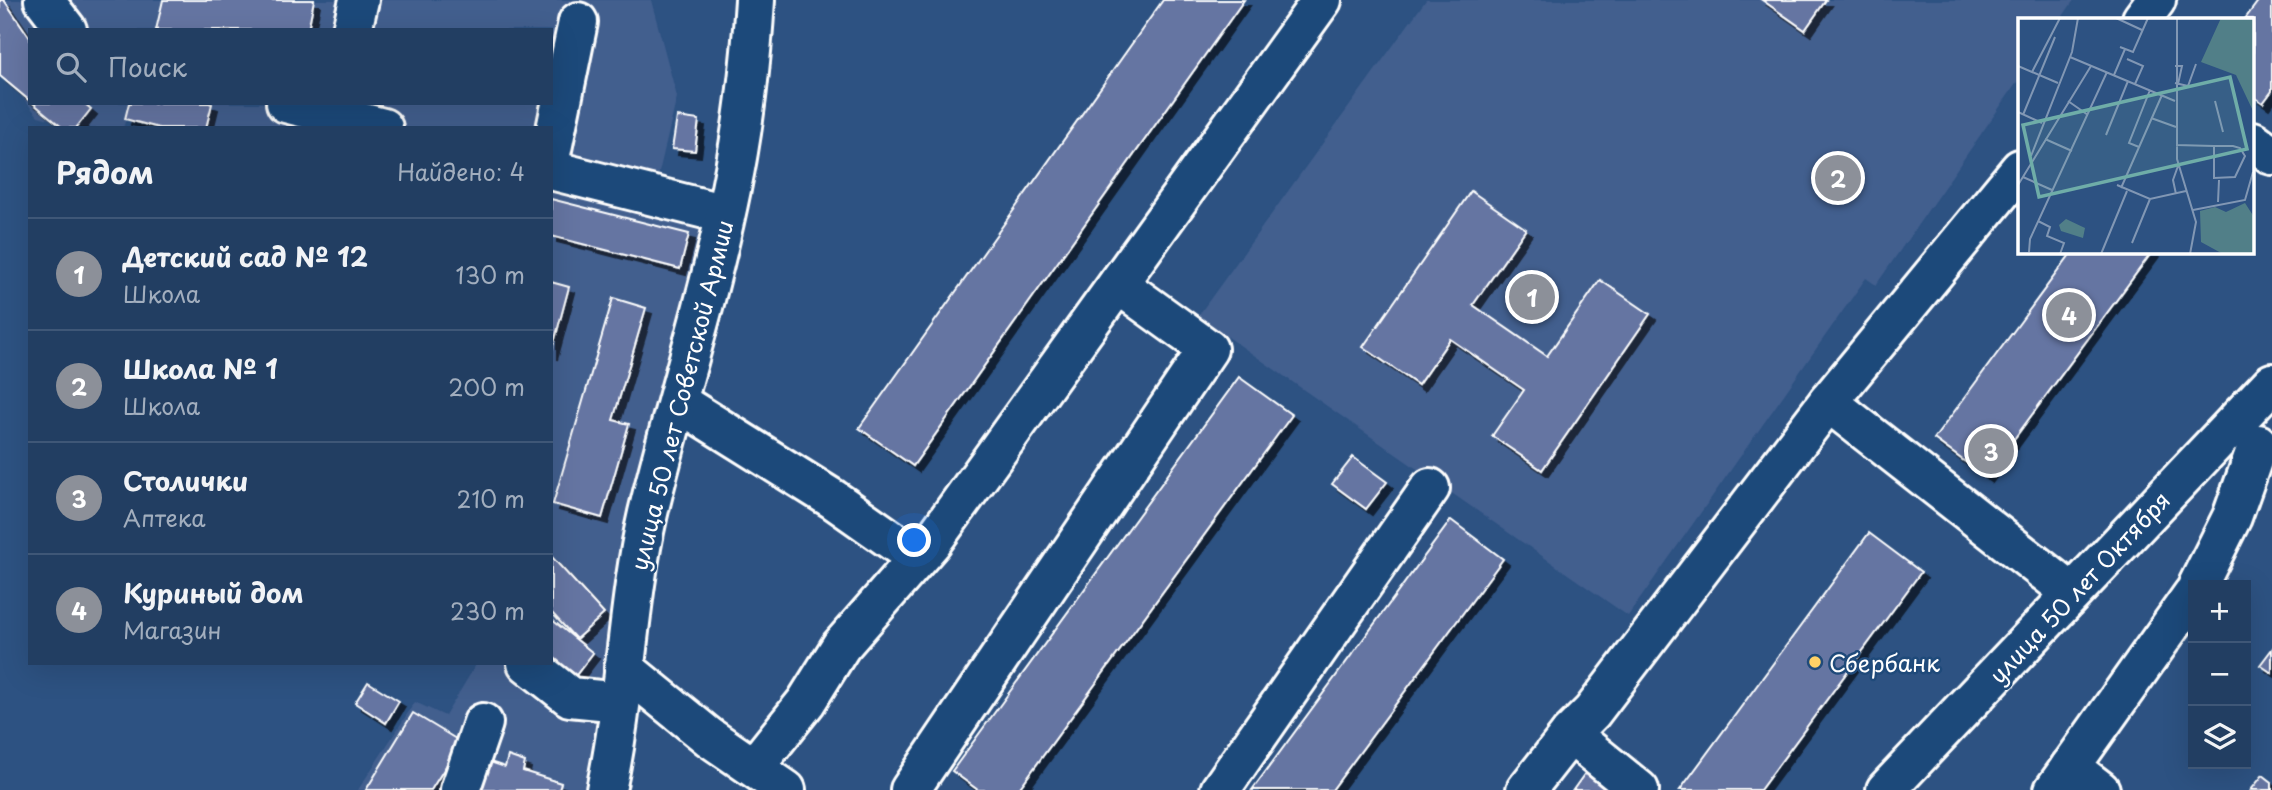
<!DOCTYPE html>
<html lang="ru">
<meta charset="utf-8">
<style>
body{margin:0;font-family:"Playpen Sans",sans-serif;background:#2a4568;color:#f1f3f6}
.controls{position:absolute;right:21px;bottom:21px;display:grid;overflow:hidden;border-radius:0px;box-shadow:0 7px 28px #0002}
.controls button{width:63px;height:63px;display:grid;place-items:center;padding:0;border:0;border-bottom:2px solid #3f5777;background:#223e62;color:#f1f3f6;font:35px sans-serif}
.you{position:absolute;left:915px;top:541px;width:24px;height:24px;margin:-18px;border:5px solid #fff;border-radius:50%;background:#1a73e8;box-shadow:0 0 0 10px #1a73e833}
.badge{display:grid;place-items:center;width:46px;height:46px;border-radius:50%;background:#8c9099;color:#fff;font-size:23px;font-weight:700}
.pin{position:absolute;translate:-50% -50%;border:4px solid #fff;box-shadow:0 2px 7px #0006}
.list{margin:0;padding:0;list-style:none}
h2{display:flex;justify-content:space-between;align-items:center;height:91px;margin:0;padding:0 28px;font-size:30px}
h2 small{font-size:23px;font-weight:400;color:#a2aebe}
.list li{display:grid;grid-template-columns:46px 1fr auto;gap:21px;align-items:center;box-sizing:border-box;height:112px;padding:0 28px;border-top:2px solid #3f5777}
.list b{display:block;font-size:26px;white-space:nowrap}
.list p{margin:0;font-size:23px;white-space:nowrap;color:#a2aebe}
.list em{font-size:23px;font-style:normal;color:#a2aebe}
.icon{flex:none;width:38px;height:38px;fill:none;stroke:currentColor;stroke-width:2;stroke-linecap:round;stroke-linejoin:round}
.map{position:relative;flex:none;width:2272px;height:790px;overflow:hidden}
.search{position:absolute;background:#223e62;box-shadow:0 7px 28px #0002;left:28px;top:28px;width:525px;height:77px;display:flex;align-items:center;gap:18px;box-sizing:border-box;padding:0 24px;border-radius:0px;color:#a2aebe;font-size:26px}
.panel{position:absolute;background:#223e62;box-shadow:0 7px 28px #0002;left:28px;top:126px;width:525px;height:539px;border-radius:0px}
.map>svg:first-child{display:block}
.built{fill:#425f8e;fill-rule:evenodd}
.building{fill:#6574a2;stroke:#fff;stroke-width:2;filter:url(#shadow)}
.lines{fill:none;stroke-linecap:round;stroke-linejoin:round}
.minor-casing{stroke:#fff;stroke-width:44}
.minor{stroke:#1f4a7a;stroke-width:38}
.poi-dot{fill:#ffd166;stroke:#1f4a7a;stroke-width:2.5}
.labels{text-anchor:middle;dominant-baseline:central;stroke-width:5;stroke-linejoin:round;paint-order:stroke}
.street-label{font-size:23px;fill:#fff;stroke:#1f4a7a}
.poi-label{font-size:23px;fill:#fff;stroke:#1f4a7a;text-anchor:start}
.inset-road{fill:none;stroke:#8197b4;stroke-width:2}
.view{fill:#6fada8;fill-opacity:0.15;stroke:#6fada8;stroke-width:3.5}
.inset-edge{fill:none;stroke:#fff;stroke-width:3.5}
</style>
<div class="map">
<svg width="2272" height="790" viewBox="0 0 2272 790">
<defs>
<filter id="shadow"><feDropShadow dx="6" dy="6" stdDeviation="0" flood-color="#0009"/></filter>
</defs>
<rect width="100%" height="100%" fill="#2d5282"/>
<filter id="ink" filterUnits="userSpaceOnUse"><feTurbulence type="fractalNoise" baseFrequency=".0143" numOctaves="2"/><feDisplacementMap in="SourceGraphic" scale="14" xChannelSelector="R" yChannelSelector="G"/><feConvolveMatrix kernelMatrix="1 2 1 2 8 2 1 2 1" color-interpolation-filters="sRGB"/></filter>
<g filter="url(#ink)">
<g class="built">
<path d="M0 0H651L677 97 651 206 692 216 703 236 594 790H358L415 702 445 716 477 663H551V128H160L126 119 123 128H81L38 116 0 71ZM30 30H551V103H30Z"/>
<path d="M1426 0H2074L2061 19H2020V78L1876 285 1866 278 1628 616 1198 316Z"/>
</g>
<g class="building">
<path d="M0 0H4L30 38V101L0 76Z"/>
<path d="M163 0H314L308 30H156Z"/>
<path d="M1163 0H1244L913 466 859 428Z"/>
<path d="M1762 0H1826L1805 30Z"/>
<path d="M2259 0H2272V91L2263 103 2253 96V19H2245Z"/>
<path d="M33 103H84L91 109 76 128H63Z"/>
<path d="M129 103H209L212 104 206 128H159L125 119Z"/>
<path d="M677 117 699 120 695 151 672 149Z"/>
<path d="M1471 191 1526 229 1473 305 1547 356 1600 280 1650 314 1542 470 1492 436 1524 390 1450 339 1418 385 1363 347Z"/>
<path d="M551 199 689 234 680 269 551 236Z"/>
<path d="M2072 252H2152L1986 477 1934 439Z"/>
<path d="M551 282 569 287 551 354Z"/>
<path d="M613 298 646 308 613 420 629 424 602 518 553 504Z"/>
<path d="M1239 377 1292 415 1018 790H978L952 771Z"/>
<path d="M1353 457 1387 482 1366 509 1332 484Z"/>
<path d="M1451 520 1503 559 1332 790H1252Z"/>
<path d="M1869 533 1921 572 1760 790H1680Z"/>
<path d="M551 556 604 614 576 639 551 612Z"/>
<path d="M551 619 593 653 573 679 551 662Z"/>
<path d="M2272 649V673L2260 665Z"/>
<path d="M368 682 399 701 386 723 355 703Z"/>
<path d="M413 713 461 742 431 790H366Z"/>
<path d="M508 756 525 762 523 771 561 783 559 790H478L487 761 505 767Z"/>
<path d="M1588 769 1617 790H1573Z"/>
<path d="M2263 775 2272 782V790H2251Z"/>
</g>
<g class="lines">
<defs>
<g id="minor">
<path d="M44 0 67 30"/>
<path d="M2142 19 2156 0"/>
<path d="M352 30 359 0"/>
<path d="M286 103 383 128"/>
<path d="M2253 141 2272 155"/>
<path d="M551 154 578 22"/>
<path d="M551 170 725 214"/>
<path d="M678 402 833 499 917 558"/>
<path d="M1828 402 2072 593"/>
<path d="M2198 585 2232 517 2258 444"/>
<path d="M527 663 570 697 620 702"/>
<path d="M624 668 709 737 786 790"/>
<path d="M1570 734 1639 790"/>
<path d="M754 767 806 702 841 646 932 542 1322 0"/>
<path d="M2070 767 2100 790"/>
<path d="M460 790 483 723"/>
<path d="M606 790C626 698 627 604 648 513 674 404 709 298 731 189 744 126 751 64 755 0"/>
<path d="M910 790 1208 349 1118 284"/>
<path d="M1220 790 1430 488"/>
<path d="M1526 790 1570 734 1592 712 1828 402 2020 169"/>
<path d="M1886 790 2272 383"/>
<path d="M2054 790 2193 594"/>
</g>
</defs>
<use href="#minor" class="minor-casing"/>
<use href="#minor" class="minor"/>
</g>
</g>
<circle class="poi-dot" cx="1815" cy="662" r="7"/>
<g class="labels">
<g class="street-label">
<text transform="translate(681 395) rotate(-76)">улица 50 лет Советской Армии</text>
<text transform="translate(2079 587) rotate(-47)">улица 50 лет Октября</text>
</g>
<g class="poi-label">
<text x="1829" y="662">Сбербанк</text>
</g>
</g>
<g transform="translate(2018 18)">
<rect width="236" height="236" fill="#2d5282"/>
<path d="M203 0H236V95L218 57 183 44ZM227 185 236 199V236H205L183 224 182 193 197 189 208 194ZM48 201 67 210 65 220 43 213 41 207Z" fill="#517f88"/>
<path class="inset-road" d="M98 0 124 12M159 0V141L178 204 172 236M102 29 115 34 130 0M52 39 157 83M109 41 125 48 117 66M0 48 40 65M157 48H164L160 66M14 54 42 0M96 57 107 31M157 65 170 68 178 46M50 83 70 97M197 83 205 114M0 94 24 105M5 97 37 19M133 100 158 109M88 117 110 63M27 121 54 133M158 127 196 128H215L222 130 227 138 217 159 196 160V128M121 129 111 125 132 72M13 138 54 34 60 0M5 159 34 172M0 167 73 48M99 167 132 181 168 173M103 170 144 77M158 176 155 162 160 148M200 184 201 162M175 192 227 182 235 154M20 203 32 209 29 218 46 225 42 236M114 225 132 181M11 234 12 221 89 54M83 236 109 173"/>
<path class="view" d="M212 59 229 131 21 179 5 107Z"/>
<rect width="236" height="236" class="inset-edge"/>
</g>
</svg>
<div class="controls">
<button>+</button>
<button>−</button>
<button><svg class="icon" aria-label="layers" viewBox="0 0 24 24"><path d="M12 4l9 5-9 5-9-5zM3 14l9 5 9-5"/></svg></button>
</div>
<div class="you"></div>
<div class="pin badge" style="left:1532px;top:297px">1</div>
<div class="pin badge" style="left:1838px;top:178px">2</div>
<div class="pin badge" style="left:1991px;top:451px">3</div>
<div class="pin badge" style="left:2069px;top:315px">4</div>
<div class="search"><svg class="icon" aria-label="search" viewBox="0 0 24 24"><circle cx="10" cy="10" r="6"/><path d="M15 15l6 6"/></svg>Поиск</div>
<section class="panel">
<h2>Рядом<small>Найдено: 4</small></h2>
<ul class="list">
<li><span class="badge">1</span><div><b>Детский сад № 12</b><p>Школа</p></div><em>130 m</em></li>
<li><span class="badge">2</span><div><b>Школа № 1</b><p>Школа</p></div><em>200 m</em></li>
<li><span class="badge">3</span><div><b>Столички</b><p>Аптека</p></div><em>210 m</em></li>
<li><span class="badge">4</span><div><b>Куриный дом</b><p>Магазин</p></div><em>230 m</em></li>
</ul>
</section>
</div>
